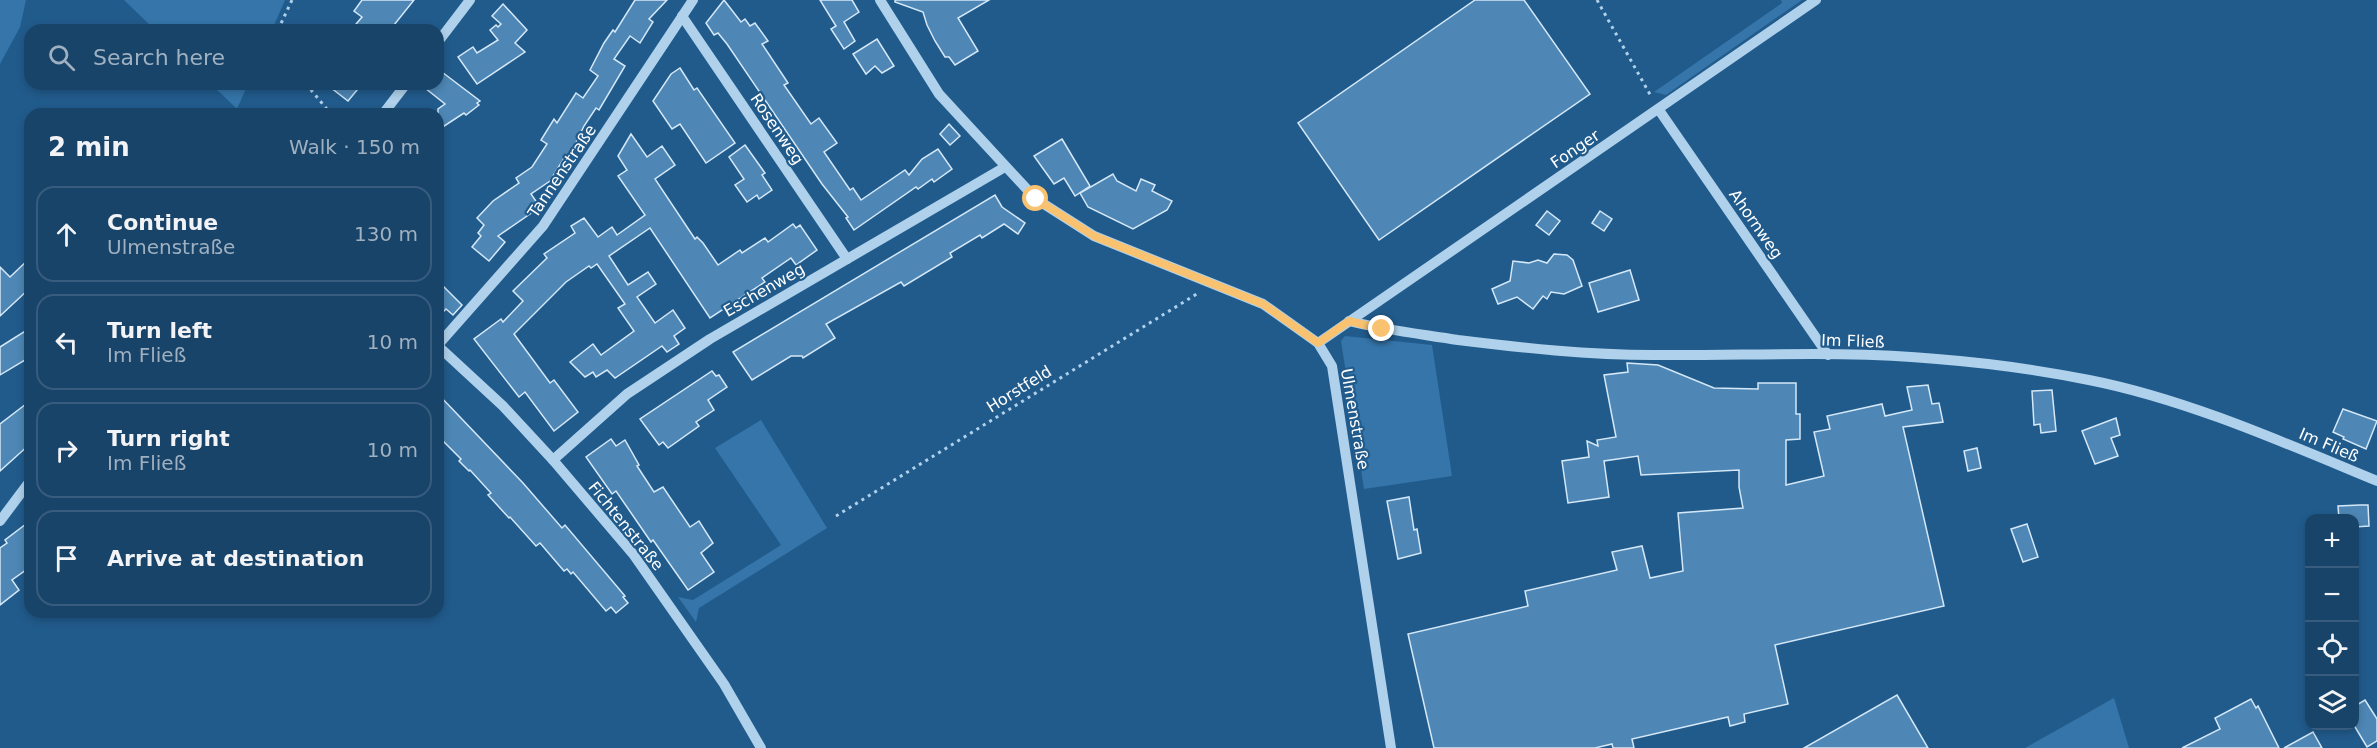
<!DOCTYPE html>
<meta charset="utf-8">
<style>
body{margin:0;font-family:"DejaVu Sans",sans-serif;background:#264e71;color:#f1f3f6}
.controls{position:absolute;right:18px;bottom:18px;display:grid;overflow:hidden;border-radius:12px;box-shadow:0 3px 9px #0003}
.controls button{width:54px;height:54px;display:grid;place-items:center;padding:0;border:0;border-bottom:2px solid #375c7d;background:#194469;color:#f1f3f6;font:30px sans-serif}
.stop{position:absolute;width:18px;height:18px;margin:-14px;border:4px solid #f8c270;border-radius:50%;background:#fff}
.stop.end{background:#f8c270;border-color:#fff;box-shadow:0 2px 6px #0008}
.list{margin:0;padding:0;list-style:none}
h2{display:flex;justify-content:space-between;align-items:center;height:78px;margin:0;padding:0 24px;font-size:26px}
h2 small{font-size:20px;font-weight:400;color:#9fb0c0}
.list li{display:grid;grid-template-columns:39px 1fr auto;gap:18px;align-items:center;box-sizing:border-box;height:96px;margin:0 12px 12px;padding:0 12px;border:2px solid #375c7d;border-radius:18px}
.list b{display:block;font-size:22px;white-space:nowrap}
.list p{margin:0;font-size:20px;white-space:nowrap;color:#9fb0c0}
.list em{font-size:20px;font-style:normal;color:#9fb0c0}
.icon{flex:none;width:33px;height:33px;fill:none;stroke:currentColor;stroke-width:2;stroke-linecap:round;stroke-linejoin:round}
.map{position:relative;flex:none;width:2377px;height:748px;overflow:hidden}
.search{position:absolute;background:#194469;box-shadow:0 3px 9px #0003;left:24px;top:24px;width:420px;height:66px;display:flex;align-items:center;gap:15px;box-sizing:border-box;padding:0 21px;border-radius:18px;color:#9fb0c0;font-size:22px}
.panel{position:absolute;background:#194469;box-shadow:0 3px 9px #0003;left:24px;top:108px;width:420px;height:510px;border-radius:18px}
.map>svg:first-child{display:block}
.green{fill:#3575a9}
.building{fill:#4e87b5;stroke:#d4e8f8;stroke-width:1.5}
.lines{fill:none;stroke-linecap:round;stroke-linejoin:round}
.path{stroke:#afd1eb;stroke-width:3;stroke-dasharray:3 4.5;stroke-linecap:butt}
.minor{stroke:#afd1eb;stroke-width:10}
.route{stroke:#f8c270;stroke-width:8}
.labels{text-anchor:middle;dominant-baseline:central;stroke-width:4.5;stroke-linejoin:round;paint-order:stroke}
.street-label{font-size:16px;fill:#fff;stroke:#215b8c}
</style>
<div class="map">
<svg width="2377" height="748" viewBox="0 0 2377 748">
<rect width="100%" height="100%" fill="#215b8c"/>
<g class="green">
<path d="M0 0H26L20 27 0 64Z"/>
<path d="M124 0H285L272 30H155Z"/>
<path d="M1781 0H1802L1666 95 1654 92 1782 3Z"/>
<path d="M211 84H248L237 109Z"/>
<path d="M1345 336 1432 345 1452 476 1364 489 1341 341Z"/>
<path d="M761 420 827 528 699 608 696 622 678 597 693 600 781 545 715 448Z"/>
<path d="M2114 698 2129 748H2025Z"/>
</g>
<g class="building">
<path d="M362 0H414L390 30H351L362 17 354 11Z"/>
<path d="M635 0H667L649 19 653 22 640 43 630 36 614 59 625 66 599 110 596 108 584 126 569 157 566 155 550 181 531 194 540 207 498 236 505 242 489 261 472 247 481 236 478 233 484 225 477 218 493 201 519 183 516 178 532 167 547 144 541 140 554 119 557 123 576 93 583 98 598 76 590 70 604 43 613 30 615 32Z"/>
<path d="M724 0 741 22 745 19 750 26 755 23 768 41 762 44 788 83 784 85 811 124 819 118 837 143 824 152 850 190 853 188 861 200 905 170 909 175 922 159 938 149 952 169 934 182 932 179 918 189 916 187 854 230 846 218 848 217 822 184 727 44 718 33 714 35 706 23Z"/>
<path d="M820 0H852L859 12 844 22 855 41 844 49 831 29 836 26Z"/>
<path d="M895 0H989L958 18 978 51 955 65 949 57H945L935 41 927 25 923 12 895 2Z"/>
<path d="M1475 0H1524L1590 94 1379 240 1298 123Z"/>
<path d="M503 4 527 30 515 43 525 52 477 84 458 57 473 47 477 53 498 40 490 30 496 25 498 27 501 24 492 16Z"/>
<path d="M877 39 894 66 882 73 875 66 866 74 853 54Z"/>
<path d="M680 68 694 90 697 88 735 143 706 163 680 124 672 129 653 101 671 74Z"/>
<path d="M438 69 480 101 477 103 479 105 466 115 464 113 438 130V109L445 104 420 84H438Z"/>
<path d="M326 84H362L348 101Z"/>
<path d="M949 124 960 136 950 145 940 134Z"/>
<path d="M631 134 647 157 662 146 675 165 655 179 695 239 697 237 703 243 718 265 740 250 742 253 765 238 768 242 793 224 796 228 800 225 817 250 796 265 791 258 762 278 765 282 710 318 650 228 609 256 628 285 648 272 656 284 637 297 655 323 673 310 685 328 674 336 679 344 667 352 662 346 615 378 607 370 596 377 593 372 585 377 570 362 593 344 601 355 634 331 618 308 625 304 597 264 591 268 589 266 566 282 514 334 550 383 554 380 578 412 554 431 525 392 519 397 474 339 501 319 503 322 523 301 513 291 547 258 544 254 575 233 571 226 584 218 598 237 612 227 617 235 645 215 618 176 627 170 618 156Z"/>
<path d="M1062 139 1090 186 1075 196 1064 178 1054 184 1034 156Z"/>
<path d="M745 145 765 173 762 175 772 190 759 199 757 195 747 202 735 185 744 179 729 157Z"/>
<path d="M1113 174 1117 181 1136 191 1141 179 1155 185 1152 191 1172 201 1167 210 1133 229 1088 207 1080 193Z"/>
<path d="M995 195 1002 207 1025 223 1018 234 1004 224 982 238 980 235 950 253 952 257 904 286 901 282 826 324 835 338 803 358 802 356H791L752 380 733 352Z"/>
<path d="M1547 211 1560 221 1549 235 1536 225Z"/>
<path d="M1600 211 1612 219 1604 231 1592 223Z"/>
<path d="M1554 254 1567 255 1573 260 1582 286 1564 294 1551 292 1547 299 1543 296 1533 309 1517 297 1498 304 1492 289 1510 281 1513 261 1529 263 1538 260 1547 263Z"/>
<path d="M30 258V288L0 316V267L10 277Z"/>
<path d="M1630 270 1639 300 1598 312 1589 283Z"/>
<path d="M438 281 462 305 453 315 446 309 438 317Z"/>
<path d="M30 328V357L0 375V347Z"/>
<path d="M1627 363 1658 365 1714 388 1758 389V383H1796V414H1800V439L1786 440V485L1824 476 1814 432 1830 429 1827 416 1882 404 1885 416 1912 410 1907 387 1928 385 1932 404 1939 403 1943 422 1903 427 1944 606 1775 645 1788 704 1744 714 1745 722 1730 726 1728 717 1632 739 1634 748H1613L1612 744 1595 748H1434L1408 634 1528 606 1525 591 1617 570 1612 552 1642 546 1650 578 1683 571 1678 513 1743 508 1739 487V470L1641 475 1638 456 1604 461 1609 497 1568 503 1562 461 1589 457 1587 441 1598 446 1597 440 1616 437 1604 375 1628 372Z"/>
<path d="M712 371 716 376 719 375 727 387 708 400 714 410 696 422 699 426 668 448 663 442 659 445 640 419Z"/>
<path d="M2052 390 2056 431 2041 433 2040 424 2034 425 2032 391Z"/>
<path d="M438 394 523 483 562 528 565 525 625 596 623 597 628 603 616 613 611 607 606 611 573 572 571 574 567 569 564 571 540 543 536 546 510 517 509 518 488 495 491 493 470 470 469 471 459 461 461 459 438 436Z"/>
<path d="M30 401V444L0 471V424Z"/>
<path d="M2343 409 2377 421 2366 449 2343 439 2344 437 2333 432Z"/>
<path d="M2116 418 2120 435 2111 438 2118 456 2095 464 2082 431Z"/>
<path d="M611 439 616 446 625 440 639 465 637 466 654 492 663 487 690 527 699 521 713 543 701 553 714 572 688 590 653 540 651 542 616 491 612 494 586 457Z"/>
<path d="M1977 448 1981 468 1968 471 1964 451Z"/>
<path d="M1409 497 1414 530 1417 529 1421 553 1398 559 1387 501Z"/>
<path d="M2360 505H2368L2369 526 2355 527V519H2339L2338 506Z"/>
<path d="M30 521V567L12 580 19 590 0 605V548L7 543 5 540Z"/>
<path d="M2027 524 2038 557 2023 562 2011 529Z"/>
<path d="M1897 695 1928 748H1804Z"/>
<path d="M2251 699 2256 708 2258 706 2279 748H2182L2220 729 2215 718Z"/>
<path d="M2365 700 2377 719V741L2367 747 2355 727V706Z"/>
<path d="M2313 732 2322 748H2284Z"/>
</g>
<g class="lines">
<g class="path">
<path d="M1597 0 1652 98"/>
<path d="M278 30 292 0"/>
<path d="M306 84 331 114"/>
<path d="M836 516 1200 292"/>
</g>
<g class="minor">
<path d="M880 0 939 94 1036 199 1094 236 1263 304 1318 343 1332 366 1391 748"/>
<path d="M682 16 847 259"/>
<path d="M438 42 470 0"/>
<path d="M1659 110 1828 355"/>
<path d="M383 114 406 84"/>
<path d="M1349 321C1385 330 1421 334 1458 340 1523 348 1587 355 1653 355 1747 356 1843 350 1937 359 1988 363 2039 370 2089 380 2186 399 2285 443 2377 481"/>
<path d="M1318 343 1816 0"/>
<path d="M438 345 543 226 693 0"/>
<path d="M438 346 503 406 553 460 633 554 724 684 761 748"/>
<path d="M553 460 627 394 710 339 1005 167"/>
<path d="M0 521 30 481"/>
</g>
</g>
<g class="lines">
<path class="route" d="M1036 199 1094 236 1263 304 1318 343 1349 321 1382 329"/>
</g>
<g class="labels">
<g class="street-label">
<text transform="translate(777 129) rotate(56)">Rosenweg</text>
<text transform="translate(1575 149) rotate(-34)">Fonger</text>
<text transform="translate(562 171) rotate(-56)">Tannenstraße</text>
<text transform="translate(1756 224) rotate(55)">Ahornweg</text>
<text transform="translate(764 290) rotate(-30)">Eschenweg</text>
<text transform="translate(1853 341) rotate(2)">Im Fließ</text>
<text transform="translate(1019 389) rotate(-32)">Horstfeld</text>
<text transform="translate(1355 419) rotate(80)">Ulmenstraße</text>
<text transform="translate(2329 445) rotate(23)">Im Fließ</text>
<text transform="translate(626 526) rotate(51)">Fichtenstraße</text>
</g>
</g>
</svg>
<div class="controls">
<button>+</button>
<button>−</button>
<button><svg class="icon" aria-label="locate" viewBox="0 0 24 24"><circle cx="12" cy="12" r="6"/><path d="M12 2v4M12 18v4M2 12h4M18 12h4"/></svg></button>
<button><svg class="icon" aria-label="layers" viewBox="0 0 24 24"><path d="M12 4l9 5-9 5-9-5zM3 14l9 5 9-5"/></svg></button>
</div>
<div class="stop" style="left:1036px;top:199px"></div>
<div class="stop end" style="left:1382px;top:329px"></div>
<div class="search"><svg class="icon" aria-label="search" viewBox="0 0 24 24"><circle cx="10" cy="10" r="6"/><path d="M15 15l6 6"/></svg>Search here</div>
<section class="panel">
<h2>2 min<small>Walk · 150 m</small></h2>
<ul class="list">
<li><svg class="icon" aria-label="ahead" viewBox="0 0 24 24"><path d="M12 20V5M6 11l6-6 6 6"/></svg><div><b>Continue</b><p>Ulmenstraße</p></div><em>130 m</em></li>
<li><svg class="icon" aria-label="left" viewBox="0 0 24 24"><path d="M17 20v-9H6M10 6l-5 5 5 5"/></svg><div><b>Turn left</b><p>Im Fließ</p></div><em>10 m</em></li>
<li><svg class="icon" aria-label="right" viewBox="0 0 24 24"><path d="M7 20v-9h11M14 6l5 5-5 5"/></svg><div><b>Turn right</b><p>Im Fließ</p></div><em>10 m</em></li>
<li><svg class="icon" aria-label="arrive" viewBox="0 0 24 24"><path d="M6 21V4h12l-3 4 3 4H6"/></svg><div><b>Arrive at destination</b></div></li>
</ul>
</section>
</div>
